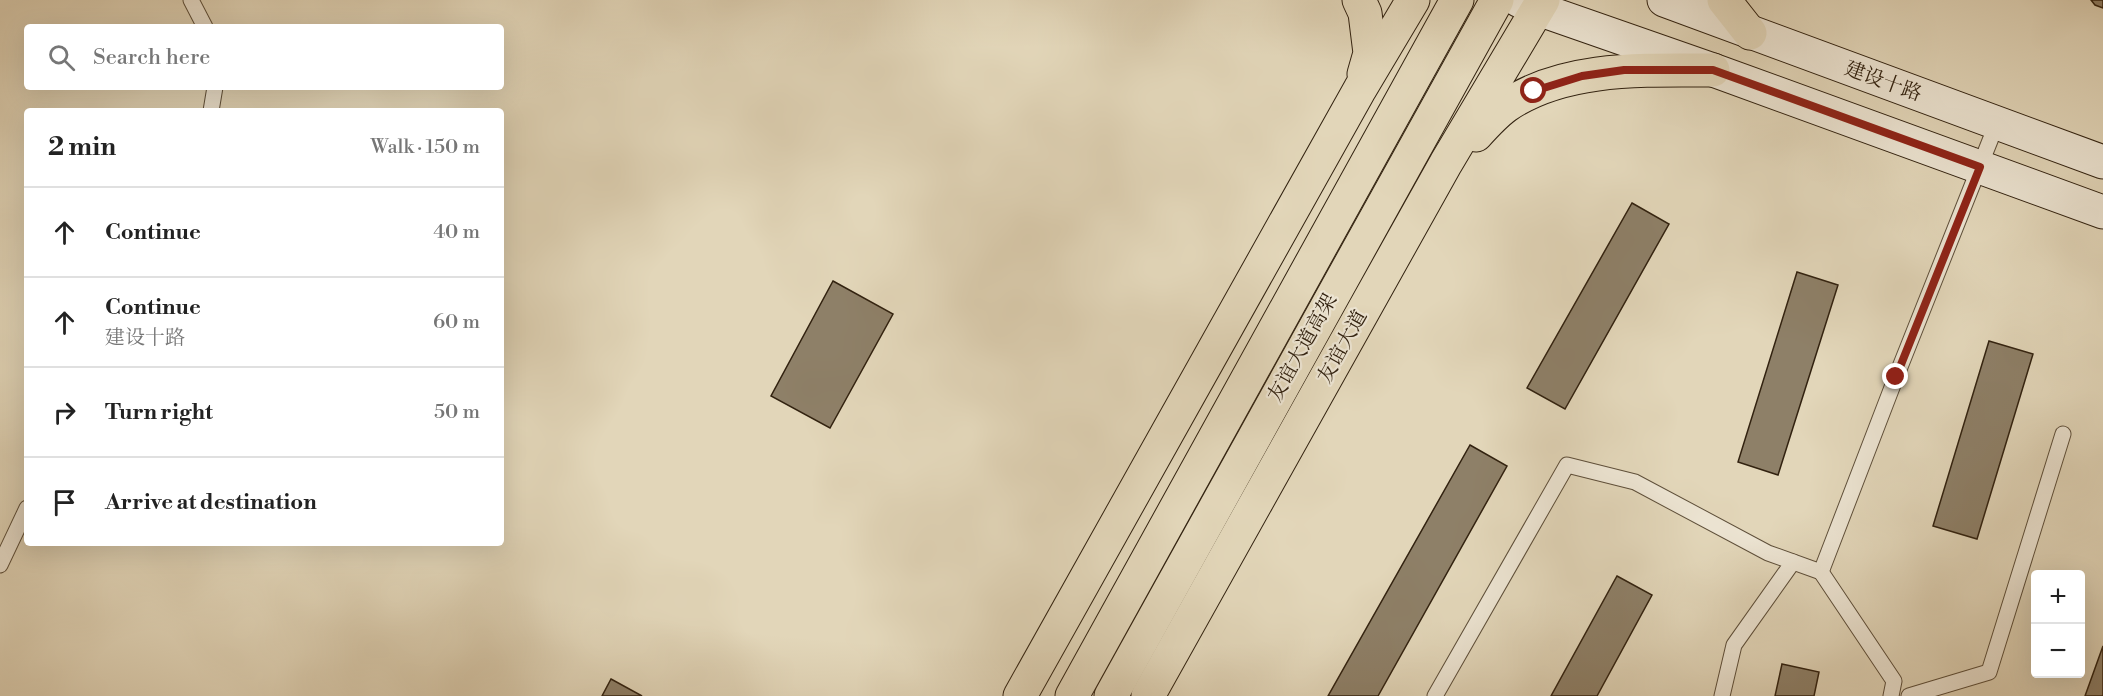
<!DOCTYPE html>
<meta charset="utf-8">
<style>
body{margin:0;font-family:"Libre Bodoni","Noto Serif SC",serif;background:#f6f6f6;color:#222}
.controls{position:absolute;right:18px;bottom:18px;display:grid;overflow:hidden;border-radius:6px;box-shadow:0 6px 24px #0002}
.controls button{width:54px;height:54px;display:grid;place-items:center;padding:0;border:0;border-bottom:2px solid #e0e0e0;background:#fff;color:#222;font:30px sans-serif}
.stop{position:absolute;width:18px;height:18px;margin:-14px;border:4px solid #8f2418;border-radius:50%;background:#fff}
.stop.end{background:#8f2418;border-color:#fff;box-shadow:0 2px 6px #0008}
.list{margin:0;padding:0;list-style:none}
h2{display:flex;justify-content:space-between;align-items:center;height:78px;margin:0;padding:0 24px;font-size:26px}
h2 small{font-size:20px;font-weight:400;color:#767676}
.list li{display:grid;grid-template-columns:39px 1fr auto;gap:18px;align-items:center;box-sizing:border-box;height:90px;padding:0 24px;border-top:2px solid #e0e0e0}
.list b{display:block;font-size:22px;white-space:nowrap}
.list p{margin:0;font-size:20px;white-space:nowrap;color:#767676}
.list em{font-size:20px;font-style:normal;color:#767676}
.icon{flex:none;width:33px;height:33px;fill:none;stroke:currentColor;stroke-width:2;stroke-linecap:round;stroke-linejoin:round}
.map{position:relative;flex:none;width:2103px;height:696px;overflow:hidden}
.search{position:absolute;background:#fff;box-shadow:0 6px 24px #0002;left:24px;top:24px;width:480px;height:66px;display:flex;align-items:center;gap:15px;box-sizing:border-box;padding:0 21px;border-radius:6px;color:#767676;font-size:22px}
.panel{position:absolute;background:#fff;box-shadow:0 6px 24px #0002;left:24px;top:108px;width:480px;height:438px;border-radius:6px}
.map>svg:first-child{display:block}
.building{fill:#8e8068;stroke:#322210;stroke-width:1.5}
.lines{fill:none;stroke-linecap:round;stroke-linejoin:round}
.lane-casing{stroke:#5e4f3a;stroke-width:17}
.secondary-casing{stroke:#322210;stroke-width:35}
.primary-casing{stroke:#322210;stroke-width:35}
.lane{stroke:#ece4d2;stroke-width:15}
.secondary{stroke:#ece4d2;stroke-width:33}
.primary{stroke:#e2d6b9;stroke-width:33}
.route{stroke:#8f2418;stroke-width:8}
.labels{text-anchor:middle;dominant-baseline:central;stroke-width:4.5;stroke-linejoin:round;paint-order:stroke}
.street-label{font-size:20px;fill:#322210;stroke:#ece4d2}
</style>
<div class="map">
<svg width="2103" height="696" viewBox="0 0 2103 696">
<rect width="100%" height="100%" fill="#e2d6b9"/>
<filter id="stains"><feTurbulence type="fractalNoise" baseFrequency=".00333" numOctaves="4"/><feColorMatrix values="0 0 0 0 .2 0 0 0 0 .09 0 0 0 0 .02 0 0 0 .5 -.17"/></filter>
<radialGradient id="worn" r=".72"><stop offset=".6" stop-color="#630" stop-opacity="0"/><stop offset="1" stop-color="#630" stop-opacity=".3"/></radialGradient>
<g class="building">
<path d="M2091 0H2103V8L2095 5Z"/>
<path d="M1632 203 1669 224 1565 409 1527 388Z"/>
<path d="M1797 272 1838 285 1778 475 1738 462Z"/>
<path d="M833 281 893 314 830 428 771 396Z"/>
<path d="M1989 341 2033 354 1977 539 1933 526Z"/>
<path d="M1470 445 1507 466 1378 696H1328Z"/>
<path d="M1617 576 1652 595 1597 696H1551Z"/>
<path d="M2103 646V696H2085Z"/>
<path d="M1782 664 1819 672 1814 696H1775Z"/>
<path d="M611 679 642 696H602Z"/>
</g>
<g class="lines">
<defs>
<g id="lane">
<path d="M191 0 205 27"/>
<path d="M211 111 215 87"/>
<path d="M0 565 27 508"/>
<path d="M1821 572 1894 681 1891 696"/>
<path d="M1435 696 1567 465 1635 482 1768 553 1821 572 1896 377 1997 123"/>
<path d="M1722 696 1734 645 1793 562"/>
<path d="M1909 696 1989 672 2063 434"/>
</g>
<g id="secondary">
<path d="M1518 0 1538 9 1713 70 2103 212"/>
<path d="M1664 0 2103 162"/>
</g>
<g id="primary">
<path d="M1359 0 1365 13 1370 53 1364 74"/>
<path d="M1724 0 1750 33"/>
<path d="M1476 135C1485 125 1495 114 1506 106 1564 66 1645 70 1713 70"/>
<path d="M1020 696 1360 89 1413 0"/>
<path d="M1072 696 1457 0"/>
<path d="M1111 696 1497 0"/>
<path d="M1148 696 1446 163 1543 0"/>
</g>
</defs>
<use href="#lane" class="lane-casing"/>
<use href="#secondary" class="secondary-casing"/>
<use href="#primary" class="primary-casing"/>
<use href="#lane" class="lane"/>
<use href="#secondary" class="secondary"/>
<use href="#primary" class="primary"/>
</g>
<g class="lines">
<path class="route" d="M1534 91 1582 76 1624 70H1713L1980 167 1896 377"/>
</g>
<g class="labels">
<g class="street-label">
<text transform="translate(1883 82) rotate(20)">建设十路</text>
<text transform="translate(1343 347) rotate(-61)">友谊大道</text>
<text transform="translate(1303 348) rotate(-61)">友谊大道高架</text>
</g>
</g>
<rect width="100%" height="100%" filter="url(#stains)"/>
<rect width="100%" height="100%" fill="url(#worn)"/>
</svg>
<div class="controls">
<button>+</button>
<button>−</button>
</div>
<div class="stop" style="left:1534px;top:91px"></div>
<div class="stop end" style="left:1896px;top:377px"></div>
<div class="search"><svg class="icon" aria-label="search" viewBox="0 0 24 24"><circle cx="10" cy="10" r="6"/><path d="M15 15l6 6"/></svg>Search here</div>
<section class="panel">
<h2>2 min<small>Walk · 150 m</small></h2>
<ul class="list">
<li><svg class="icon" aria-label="ahead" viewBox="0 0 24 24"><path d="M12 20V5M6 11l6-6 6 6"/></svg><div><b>Continue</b></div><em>40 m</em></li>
<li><svg class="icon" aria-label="ahead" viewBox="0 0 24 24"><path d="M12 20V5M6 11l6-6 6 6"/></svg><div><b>Continue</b><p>建设十路</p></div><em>60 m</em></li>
<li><svg class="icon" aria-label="right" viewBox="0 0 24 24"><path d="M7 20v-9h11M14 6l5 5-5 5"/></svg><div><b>Turn right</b></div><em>50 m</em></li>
<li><svg class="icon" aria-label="arrive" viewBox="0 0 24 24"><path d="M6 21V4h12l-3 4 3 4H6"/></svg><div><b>Arrive at destination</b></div></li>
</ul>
</section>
</div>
